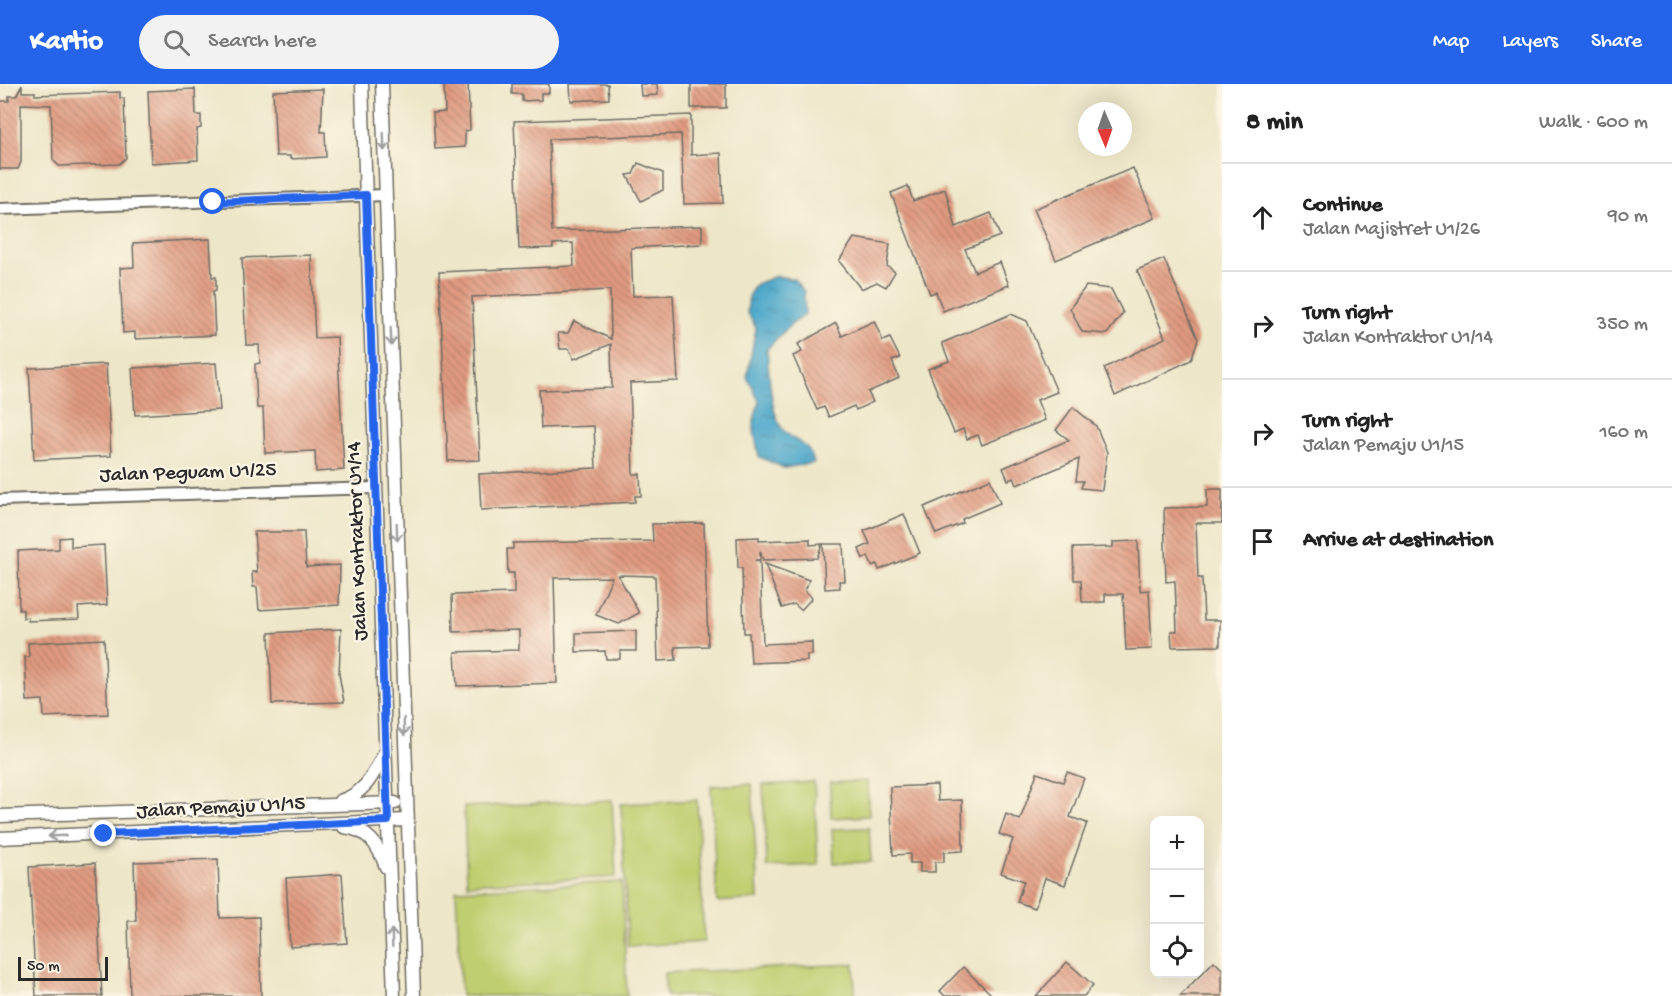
<!DOCTYPE html>
<meta charset="utf-8">
<style>
body{margin:0;font-family:"Gochi Hand",sans-serif;background:#f2f2f2;color:#222}
.controls{position:absolute;right:18px;bottom:18px;display:grid;overflow:hidden;border-radius:12px;box-shadow:0 6px 24px #0002}
.controls button{width:54px;height:54px;display:grid;place-items:center;padding:0;border:0;border-bottom:2px solid #e0e0e0;background:#fff;color:#222;font:30px sans-serif}
.compass{position:absolute;left:1078px;top:18px;width:54px;height:54px;border-radius:50%;background:#fff;box-shadow:0 6px 24px #0002;rotate:178deg}
.scale{position:absolute;left:18px;bottom:15px;width:90px;box-sizing:border-box;padding-left:6px;border:3px solid #2b2b2b;border-top:0;font-size:16px;line-height:21px;white-space:nowrap;color:#2b2b2b;-webkit-text-stroke:4px #fcf5e5;paint-order:stroke}
.stop{position:absolute;width:18px;height:18px;margin:-14px;border:4px solid #2563eb;border-radius:50%;background:#fff}
.stop.end{background:#2563eb;border-color:#fff;box-shadow:0 2px 6px #0008}
.list{margin:0;padding:0;list-style:none}
h2{display:flex;justify-content:space-between;align-items:center;height:78px;margin:0;padding:0 24px;font-size:26px}
h2 small{font-size:20px;font-weight:400;color:#767676}
.list li{display:grid;grid-template-columns:39px 1fr auto;gap:18px;align-items:center;box-sizing:border-box;height:108px;padding:0 24px;border-top:2px solid #e0e0e0}
.list b{display:block;font-size:22px;white-space:nowrap}
.list p{margin:0;font-size:20px;white-space:nowrap;color:#767676}
.list em{font-size:20px;font-style:normal;color:#767676}
.icon{flex:none;width:33px;height:33px;fill:none;stroke:currentColor;stroke-width:2;stroke-linecap:round;stroke-linejoin:round}
.map{position:relative;flex:none;width:1222px;height:912px;overflow:hidden}
header{display:flex;align-items:center;gap:36px;box-sizing:border-box;height:84px;padding:0 30px;background:#2563eb;color:#fff}
header strong{font-size:28px}
nav{display:flex;gap:33px;margin-inline-start:auto;font-size:21px}
.search{width:420px;height:54px;background:#f2f2f2;display:flex;align-items:center;gap:15px;box-sizing:border-box;padding:0 21px;border-radius:33px;color:#767676;font-size:22px}
main{display:flex}
aside{flex:1;background:#fff}
.map>svg:first-child{display:block}
.grass{fill:#bfce70;stroke:#757c4e;stroke-width:1.5}
.water{fill:url(#water-ripples);stroke:#3a687a;stroke-width:1.5}
.building{fill:url(#building-back-hatch)}
.lines{fill:none;stroke-linecap:round;stroke-linejoin:round}
.minor-casing{stroke:#6f6c62;stroke-width:14}
.tertiary-casing{stroke:#6f6c62;stroke-width:15}
.minor{stroke:#fff;stroke-width:10}
.tertiary{stroke:#fff;stroke-width:12}
.oneway{stroke:#a0a0a0}
.route{stroke:#2563eb;stroke-width:8}
.labels{text-anchor:middle;dominant-baseline:central;stroke-width:4.5;stroke-linejoin:round;paint-order:stroke}
.street-label{font-size:21px;fill:#2b2b2b;stroke:#fcf5e5}
</style>
<header>
<strong>Kartio</strong>
<div class="search"><svg class="icon" aria-label="search" viewBox="0 0 24 24"><circle cx="10" cy="10" r="6"/><path d="M15 15l6 6"/></svg>Search here</div>
<nav><a>Map</a><a>Layers</a><a>Share</a></nav>
</header>
<main>
<div class="map">
<svg width="1222" height="912" viewBox="0 0 1222 912">
<defs>
<pattern id="water-ripples" width="26" height="14" patternUnits="userSpaceOnUse" patternTransform="scale(1.5)"><rect width="26" height="14" fill="#4aa6c9"/><path d="M2 4q2-2 4 0t4 0M15 11q2-2 4 0t4 0" fill="none" stroke="#3e87a3"/></pattern>
<pattern id="building-back-hatch" width="6" height="6" patternUnits="userSpaceOnUse" patternTransform="scale(1.5)"><rect width="6" height="6" fill="#e09a80"/><path d="M-1 5l2 2M0 0l6 6M5-1l2 2" fill="none" stroke="#b67e69"/></pattern>
</defs>
<rect width="100%" height="100%" fill="#fcf5e5"/>
<filter id="ink" filterUnits="userSpaceOnUse"><feTurbulence type="fractalNoise" baseFrequency=".0167" numOctaves="2"/><feDisplacementMap in="SourceGraphic" scale="12" xChannelSelector="R" yChannelSelector="G"/><feConvolveMatrix kernelMatrix="1 2 1 2 8 2 1 2 1" color-interpolation-filters="sRGB"/></filter>
<filter id="wash" filterUnits="userSpaceOnUse"><feTurbulence type="fractalNoise" baseFrequency=".008" numOctaves="4" result="noise"/><feDisplacementMap in="SourceGraphic" scale="24" xChannelSelector="R" yChannelSelector="G"/><feGaussianBlur stdDeviation="1.35" result="paint"/><feColorMatrix in="noise" values="0 0 0 0 0 0 0 0 0 0 0 0 0 0 0 0 0 1.4 0 .05"/><feComposite in="paint" operator="in"/></filter>
<g filter="url(#wash)">
<rect width="100%" height="100%" fill="#ede6c8"/>
<g class="grass">
<path d="M867 697 869 732 831 734 830 699Z"/>
<path d="M814 698 818 781 767 783 763 701Z"/>
<path d="M752 700 758 815 717 818 711 702Z"/>
<path d="M612 716 616 793 467 800 464 723Z"/>
<path d="M697 716 704 858 628 862 621 720Z"/>
<path d="M869 744 871 778 834 779 832 745Z"/>
<path d="M622 798 627 912H461L456 806Z"/>
<path d="M854 880 855 912H666L664 889Z"/>
</g>
<path class="water" d="M776 192 794 195 804 207 805 230 786 245 767 265C769 286 770 332 784 347 798 362 807 355 814 379L784 384 759 373 753 341 759 317 747 293 756 244 747 228 749 211 756 200Z"/>
<g id="blocks">
<g class="building">
<path d="M444 0H468L470 46 465 47V63L435 65 433 29 445 28Z"/>
<path d="M512 0H549V9H541V16L522 17V10H512Z"/>
<path d="M570 0H608L609 15 571 17Z"/>
<path d="M640 0H657L658 11 641 12Z"/>
<rect x="691" y="0" width="35" height="24"/>
<path d="M22 1V8H35V11L120 8V14H124L126 74 119 80 59 82 53 76 51 21 21 20V78L18 85H0V17H9V12H16Z"/>
<path d="M195 5 196 31H201V44L197 45 198 76 151 79 148 7Z"/>
<path d="M323 5 321 48H325L326 73 290 75V72H276L273 7Z"/>
<path d="M691 31V71L721 69 723 119 684 120 681 50 549 55 552 147 702 142V160L631 164 633 212 673 211 678 297 630 299 633 390H640L641 412H635V418L481 426 479 390 596 384 594 342 541 344 539 306 612 304 611 260 574 275 569 265H560L558 249H568L574 237 611 255 610 206 472 213 480 376 448 377 439 188 574 182 573 159 553 160V164L519 165 514 37Z"/>
<path d="M638 79 663 89V106L641 117 627 91 633 90Z"/>
<path d="M1133 84 1155 134 1056 176 1034 125Z"/>
<path d="M908 102 913 117 945 105 956 143 991 129 1000 152 965 165 975 188 1000 178 1009 201 943 227 936 208 930 210 891 109Z"/>
<path d="M854 154 890 160 887 182 895 188 886 203 877 198 861 205 839 177Z"/>
<path d="M210 155 212 193H216V206L213 207 215 251 135 255V248L123 249 120 184 134 183 133 159Z"/>
<path d="M311 171 315 254 337 253 344 386 316 388 315 367 265 369 263 324H257L255 280 260 279 259 261H246L242 174Z"/>
<path d="M1164 175 1198 255 1191 276 1115 312 1104 284 1165 254 1137 186Z"/>
<path d="M1086 202 1111 205 1123 229 1107 250 1082 248 1070 224Z"/>
<path d="M1011 230 1027 237 1057 308 1037 316 1045 336 982 361 978 351 967 355 963 345 954 349 928 285 949 277 942 259Z"/>
<path d="M874 237 883 257 890 254 900 274 892 277 899 294 868 308 873 318 856 326 854 322 829 333 824 323 817 326 793 272 802 268 798 260 836 239 842 252Z"/>
<path d="M216 279 220 326 135 331 132 284Z"/>
<path d="M106 280 111 372 34 376 29 284Z"/>
<path d="M1073 323 1096 342 1107 368 1102 406 1081 404 1083 397H1076L1079 375 1017 401 1014 394 1008 396 1003 384 1069 356 1056 346Z"/>
<path d="M990 395 1000 419 962 435 963 439 936 450 924 423Z"/>
<path d="M1207 405H1222V439H1196L1198 494H1202L1204 536H1220V562L1172 563 1171 547H1177L1175 497 1166 498 1164 424 1207 423Z"/>
<path d="M904 430 920 469 879 486 877 480 872 482 868 472 863 475 859 465 870 460 864 447Z"/>
<path d="M704 439 708 562 675 563 676 576 658 577 655 492 618 491 639 529 619 540 596 531 612 493 554 494 557 599 457 602 455 568 519 566V546L453 548 452 511 514 509V489H508L507 465H513V459L653 457 652 440Z"/>
<path d="M254 448H304L306 483 340 481 339 521 259 526 257 503H253L252 488H257Z"/>
<path d="M71 453V463L104 461 107 521 78 523 79 535 28 537V533L23 534V526H19L18 467 59 465V454Z"/>
<path d="M759 453V457L810 455V461L822 460 817 474 763 476 760 467V476H755L760 478 763 560 812 558V571H807V577L751 579 749 549H744L742 484H738L737 454Z"/>
<path d="M1138 457 1140 507 1149 506 1152 565 1126 566 1123 510H1105V518H1082L1081 496H1074L1073 464 1113 463V458Z"/>
<path d="M823 460H843L845 497H839L840 504 825 505Z"/>
<path d="M765 480 809 496 805 507 812 514 801 526 794 520 782 524Z"/>
<path d="M341 545 339 590 344 618 272 620 269 549Z"/>
<path d="M636 547V567H620V575H606L605 567 576 568V549Z"/>
<path d="M104 555 108 630 44 633 43 616 27 617 25 573H29L28 559Z"/>
<path d="M1067 688 1084 694 1070 733 1087 739 1065 801 1045 794 1035 824 1017 818 1024 797 1001 789 1013 755 999 750 1006 730 1020 736 1037 689 1063 698Z"/>
<path d="M937 701 938 717 962 716 963 767 944 768V778H935V788H920V779H910V770L893 771 890 703Z"/>
<path d="M218 775 220 834 259 833 261 912H130L128 837H136L134 778Z"/>
<path d="M95 779 102 912H36L29 783Z"/>
<path d="M342 790 347 859 290 863 286 794Z"/>
<path d="M1214 877 1222 885V912H1180Z"/>
<path d="M1067 878 1093 901 1084 912H1036Z"/>
<path d="M963 883 993 912H945L940 907Z"/>
</g>
</g>
</g>
<g filter="url(#ink)">
<use href="#blocks" fill-opacity="0" stroke="#6f6c62" stroke-width="1.5"/>
<g class="lines">
<defs>
<g id="minor">
<path d="M0 125 386 111"/>
<path d="M0 416 376 404"/>
</g>
<g id="tertiary">
<path d="M362 0 394 912"/>
<path d="M382 0 414 912"/>
<path d="M340 717C366 709 373 691 385 668"/>
<path d="M0 732 395 719"/>
<path d="M344 743C369 746 378 761 386 783"/>
<path d="M0 754 407 736"/>
</g>
</defs>
<use href="#minor" class="minor-casing"/>
<use href="#tertiary" class="tertiary-casing"/>
<use href="#minor" class="minor"/>
<use href="#tertiary" class="tertiary"/>
</g>
<defs><path id="oneway-shaft" d="M-6 0H5M1.5-3L5.5 0L1.5 3" fill="none" stroke-width="1.6" stroke-linecap="round" stroke-linejoin="round" transform="scale(1.5)"/></defs>
<g class="oneway">
<use href="#oneway-shaft" transform="translate(384 58) rotate(88)"/>
<use href="#oneway-shaft" transform="translate(391 253) rotate(88)"/>
<use href="#oneway-shaft" transform="translate(397 448) rotate(88)"/>
<use href="#oneway-shaft" transform="translate(404 643) rotate(88)"/>
<use href="#oneway-shaft" transform="translate(57 752) rotate(178)"/>
<use href="#oneway-shaft" transform="translate(392 854) rotate(-92)"/>
</g>
</g>
<g class="lines" filter="url(#ink)">
<path class="route" d="M104 750 388 737 366 111 213 118"/>
</g>
<g class="labels">
<g class="street-label">
<text transform="translate(188 390) rotate(-2)">Jalan Peguam U1/25</text>
<text transform="translate(359 457) rotate(-92)">Jalan Kontraktor U1/14</text>
<text transform="translate(221 725) rotate(-3)">Jalan Pemaju U1/15</text>
</g>
</g>
</svg>
<div class="controls">
<button>+</button>
<button>−</button>
<button><svg class="icon" aria-label="locate" viewBox="0 0 24 24"><circle cx="12" cy="12" r="6"/><path d="M12 2v4M12 18v4M2 12h4M18 12h4"/></svg></button>
</div>
<svg class="compass" viewBox="-18 -18 36 36"><path d="M0-13l5 13h-10z" fill="#e53935"/><path d="M0 13l5-13h-10z" fill="#767676"/></svg>
<div class="scale">50 m</div>
<div class="stop" style="left:213px;top:118px"></div>
<div class="stop end" style="left:104px;top:750px"></div>
</div>
<aside>
<h2>8 min<small>Walk · 600 m</small></h2>
<ul class="list">
<li><svg class="icon" aria-label="ahead" viewBox="0 0 24 24"><path d="M12 20V5M6 11l6-6 6 6"/></svg><div><b>Continue</b><p>Jalan Majistret U1/26</p></div><em>90 m</em></li>
<li><svg class="icon" aria-label="right" viewBox="0 0 24 24"><path d="M7 20v-9h11M14 6l5 5-5 5"/></svg><div><b>Turn right</b><p>Jalan Kontraktor U1/14</p></div><em>350 m</em></li>
<li><svg class="icon" aria-label="right" viewBox="0 0 24 24"><path d="M7 20v-9h11M14 6l5 5-5 5"/></svg><div><b>Turn right</b><p>Jalan Pemaju U1/15</p></div><em>160 m</em></li>
<li><svg class="icon" aria-label="arrive" viewBox="0 0 24 24"><path d="M6 21V4h12l-3 4 3 4H6"/></svg><div><b>Arrive at destination</b></div></li>
</ul>
</aside>
</main>
